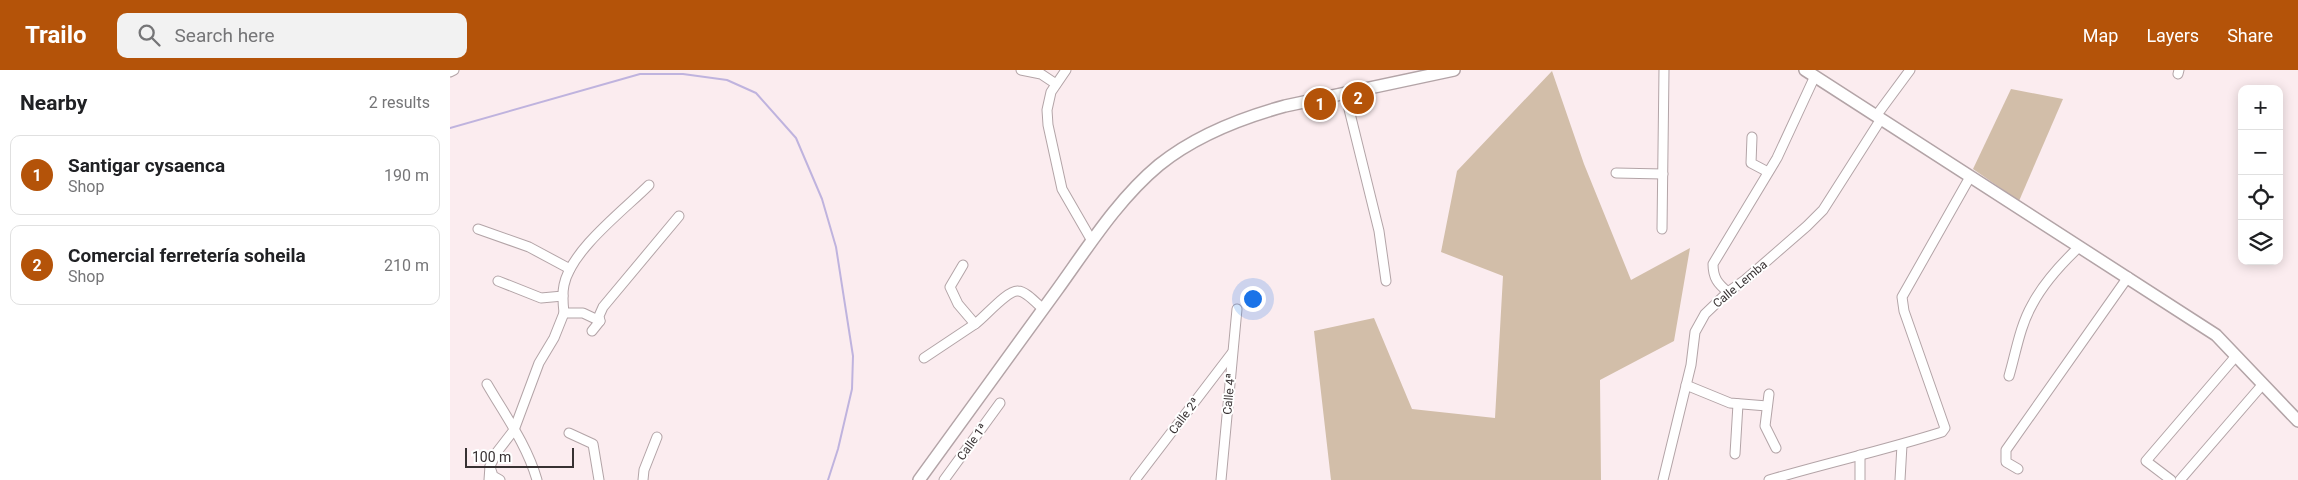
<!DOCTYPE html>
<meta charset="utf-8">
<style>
body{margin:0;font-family:Roboto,sans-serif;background:#f2f2f2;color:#202124}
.controls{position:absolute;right:15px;top:15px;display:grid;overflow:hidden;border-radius:10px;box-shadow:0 2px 12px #0003}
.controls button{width:45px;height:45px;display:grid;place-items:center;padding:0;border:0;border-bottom:1px solid #e0e0e0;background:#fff;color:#202124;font:25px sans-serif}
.scale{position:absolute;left:15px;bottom:12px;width:109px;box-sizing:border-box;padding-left:5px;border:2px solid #373132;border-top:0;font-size:14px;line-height:18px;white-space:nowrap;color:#373132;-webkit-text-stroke:4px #fff;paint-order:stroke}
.you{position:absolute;left:802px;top:228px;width:18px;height:18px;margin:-12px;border:4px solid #fff;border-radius:50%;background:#1a73e8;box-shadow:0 0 0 8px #1a73e833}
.badge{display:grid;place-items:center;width:32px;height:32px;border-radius:50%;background:#b45309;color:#fff;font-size:16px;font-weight:700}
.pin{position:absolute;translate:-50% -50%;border:2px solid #fff;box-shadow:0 1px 5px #0006}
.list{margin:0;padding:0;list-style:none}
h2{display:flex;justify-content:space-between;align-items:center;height:65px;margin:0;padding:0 20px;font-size:21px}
h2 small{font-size:16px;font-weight:400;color:#757577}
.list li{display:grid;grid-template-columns:32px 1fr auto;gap:15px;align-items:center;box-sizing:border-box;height:80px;margin:0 10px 10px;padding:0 10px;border:1px solid #e0e0e0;border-radius:10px}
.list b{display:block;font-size:19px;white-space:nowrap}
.list p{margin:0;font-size:16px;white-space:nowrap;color:#757577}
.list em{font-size:16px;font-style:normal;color:#757577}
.icon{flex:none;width:28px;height:28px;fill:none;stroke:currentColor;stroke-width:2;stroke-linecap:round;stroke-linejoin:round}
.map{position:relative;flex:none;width:1848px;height:410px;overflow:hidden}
header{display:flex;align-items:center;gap:30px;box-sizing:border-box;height:70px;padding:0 25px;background:#b45309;color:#fff}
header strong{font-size:24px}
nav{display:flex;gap:28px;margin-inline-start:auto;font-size:18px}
.search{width:350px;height:45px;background:#f2f2f2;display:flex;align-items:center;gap:12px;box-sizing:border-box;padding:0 18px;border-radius:10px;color:#757577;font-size:19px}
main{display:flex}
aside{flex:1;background:#fff}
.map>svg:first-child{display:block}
.green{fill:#d2bea9}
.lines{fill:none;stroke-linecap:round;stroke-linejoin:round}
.stream{stroke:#bfb3de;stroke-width:2}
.minor-casing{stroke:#b3a4a7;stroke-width:11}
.tertiary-casing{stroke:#b3a4a7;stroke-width:14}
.minor{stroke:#fff;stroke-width:9}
.tertiary{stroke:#fff;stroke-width:11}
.labels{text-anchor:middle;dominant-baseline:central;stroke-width:4;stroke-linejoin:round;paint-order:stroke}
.street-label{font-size:12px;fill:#373132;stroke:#fff}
</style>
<header>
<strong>Trailo</strong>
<div class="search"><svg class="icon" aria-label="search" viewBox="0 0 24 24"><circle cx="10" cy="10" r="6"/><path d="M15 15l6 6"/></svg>Search here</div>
<nav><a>Map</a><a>Layers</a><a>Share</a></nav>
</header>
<main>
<aside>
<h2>Nearby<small>2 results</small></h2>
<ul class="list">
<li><span class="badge">1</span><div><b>Santigar cysaenca</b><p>Shop</p></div><em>190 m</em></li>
<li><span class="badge">2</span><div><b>Comercial ferretería soheila</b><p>Shop</p></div><em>210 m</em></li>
</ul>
</aside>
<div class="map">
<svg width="1848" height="410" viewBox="0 0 1848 410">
<rect width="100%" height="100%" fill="#fbecef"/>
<g class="green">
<path d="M1102 1 1134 94 1181 210 1240 178 1224 271 1150 310 1151 410H881L864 261 924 248 962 339 1045 348 1053 206 991 182 1007 101Z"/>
<path d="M1561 19 1613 29 1569 131 1523 99Z"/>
</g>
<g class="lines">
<path class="stream" d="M0 58 190 4H233L277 10 306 23 346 68 372 129 386 177 403 286 402 319 388 379 378 410"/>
<defs>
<g id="minor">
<path d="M571 0 591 4 606 14"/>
<path d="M616 0 601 22 597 40 598 55 612 119 642 171"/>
<path d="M0 2 4 0"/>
<path d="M1728 4 1729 0"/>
<path d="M895 23 929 161 936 211"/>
<path d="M1426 46 1460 0"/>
<path d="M1302 67 1301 93 1318 102"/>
<path d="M1166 103 1213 104"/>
<path d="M28 159 79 177 120 199"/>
<path d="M1212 159 1214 0"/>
<path d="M513 195 500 217 508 234 525 254C535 247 557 220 568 221 576 221 587 234 593 239"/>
<path d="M48 211 91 228 113 226"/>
<path d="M1278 222C1268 214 1263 208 1263 194L1327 88 1365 6"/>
<path d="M114 243C113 234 112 224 114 215 121 180 174 140 199 115"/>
<path d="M142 261 150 251 149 246 153 237 229 146"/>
<path d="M474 288 525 254"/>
<path d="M1559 306C1566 282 1570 256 1582 235 1594 212 1611 194 1629 177"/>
<path d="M37 314C55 345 77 375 87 410"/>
<path d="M1236 315 1280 333 1317 336"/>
<path d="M1319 324 1315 356 1326 378"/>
<path d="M119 363 143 374 149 410"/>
<path d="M1285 384 1288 334"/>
<path d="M40 397 43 406 50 410"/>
<path d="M1568 399 1556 392V380L1678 207"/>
<path d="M39 410 40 396 47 382 64 360 89 293 104 268 114 243H133L150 251"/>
<path d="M193 410 194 400 207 367"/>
<path d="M494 410 550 333"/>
<path d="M685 410 782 283"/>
<path d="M771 410 787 239"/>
<path d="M1213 410 1241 295 1245 262 1255 244 1278 222 1295 210 1357 156 1373 140 1431 49"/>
<path d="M1319 410C1377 393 1435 380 1492 362L1495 358 1454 241 1452 227 1520 107"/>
<path d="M1410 410V385"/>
<path d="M1450 410 1452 375"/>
<path d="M1721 410 1696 391 1786 286"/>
<path d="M1730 410 1813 314"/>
</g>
<g id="tertiary">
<path d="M1355 0 1766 265 1848 351"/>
<path d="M469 410C515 347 561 283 607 220 638 177 668 129 709 95 745 66 791 48 835 36L1004 0"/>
</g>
</defs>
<use href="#minor" class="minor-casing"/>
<use href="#tertiary" class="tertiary-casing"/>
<use href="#minor" class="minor"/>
<use href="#tertiary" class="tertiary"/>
</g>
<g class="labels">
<g class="street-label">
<text transform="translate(1290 214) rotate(-40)">Calle Lemba</text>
<text transform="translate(779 324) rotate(-85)">Calle 4ª</text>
<text transform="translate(734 346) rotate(-53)">Calle 2ª</text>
<text transform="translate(522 372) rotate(-54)">Calle 1ª</text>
</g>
</g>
</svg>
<div class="controls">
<button>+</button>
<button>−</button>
<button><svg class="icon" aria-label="locate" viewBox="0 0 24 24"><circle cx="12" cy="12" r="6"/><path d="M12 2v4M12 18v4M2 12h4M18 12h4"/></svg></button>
<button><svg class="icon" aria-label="layers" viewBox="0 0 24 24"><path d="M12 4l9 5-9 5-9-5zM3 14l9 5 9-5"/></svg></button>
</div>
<div class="scale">100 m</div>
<div class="you"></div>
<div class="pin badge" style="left:870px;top:34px">1</div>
<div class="pin badge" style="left:908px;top:28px">2</div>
</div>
</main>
